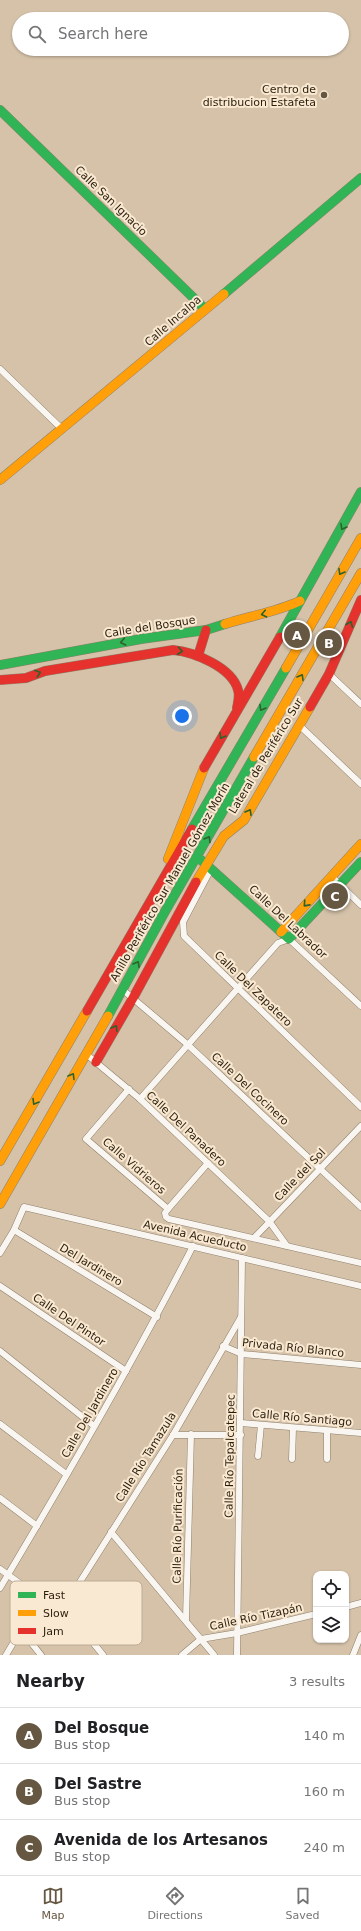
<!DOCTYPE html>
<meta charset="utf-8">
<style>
body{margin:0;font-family:"DejaVu Sans",sans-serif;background:#f2f2f2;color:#202124}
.controls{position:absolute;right:12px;bottom:12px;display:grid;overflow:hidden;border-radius:8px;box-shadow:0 1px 3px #0004}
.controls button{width:36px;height:36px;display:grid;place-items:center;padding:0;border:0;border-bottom:1px solid #e0e0e0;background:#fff;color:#202124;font:20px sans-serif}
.you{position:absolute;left:182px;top:716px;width:14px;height:14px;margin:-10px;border:3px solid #fff;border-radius:50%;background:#1a73e8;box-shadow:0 0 0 6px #1a73e833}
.badge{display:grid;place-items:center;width:26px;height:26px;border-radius:50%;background:#665742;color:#fff;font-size:13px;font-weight:700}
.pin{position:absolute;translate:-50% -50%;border:2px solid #fff;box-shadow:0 1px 4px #0006}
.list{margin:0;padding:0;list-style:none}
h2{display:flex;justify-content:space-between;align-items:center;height:52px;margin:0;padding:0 16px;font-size:17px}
h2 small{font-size:13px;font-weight:400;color:#757577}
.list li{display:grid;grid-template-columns:26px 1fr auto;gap:12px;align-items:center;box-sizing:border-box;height:56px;padding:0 16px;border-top:1px solid #e0e0e0}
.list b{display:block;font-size:15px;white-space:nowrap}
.list p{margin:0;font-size:13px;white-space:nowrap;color:#757577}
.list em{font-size:13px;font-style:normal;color:#757577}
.icon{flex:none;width:22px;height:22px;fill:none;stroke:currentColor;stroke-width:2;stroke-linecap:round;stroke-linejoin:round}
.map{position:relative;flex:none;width:361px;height:1655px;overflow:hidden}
.search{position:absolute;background:#fff;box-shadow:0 1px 3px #0004;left:12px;right:12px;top:12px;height:44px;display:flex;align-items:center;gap:10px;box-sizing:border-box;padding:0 14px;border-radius:22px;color:#757577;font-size:15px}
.sheet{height:220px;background:#fff}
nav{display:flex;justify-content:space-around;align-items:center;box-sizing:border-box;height:56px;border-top:1px solid #e0e0e0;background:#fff;font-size:11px;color:#757577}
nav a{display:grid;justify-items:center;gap:2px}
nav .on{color:#665742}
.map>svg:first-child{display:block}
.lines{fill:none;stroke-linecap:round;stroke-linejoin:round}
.street-casing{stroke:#8f806c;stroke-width:7}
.fast-casing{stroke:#8f806c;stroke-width:10}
.slow-casing{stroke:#8f806c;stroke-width:10}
.jam-casing{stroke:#8f806c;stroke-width:10}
.street{stroke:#f9f6f2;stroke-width:6}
.fast{stroke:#30b455;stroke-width:9}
.slow{stroke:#ff9f0a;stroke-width:9}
.jam{stroke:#e5322d;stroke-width:9}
.oneway{stroke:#2d622c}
.poi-dot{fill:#665742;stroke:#fae9d2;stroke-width:1.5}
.labels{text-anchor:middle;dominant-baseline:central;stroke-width:4;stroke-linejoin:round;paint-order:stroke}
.poi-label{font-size:11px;fill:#2a1e0b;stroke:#fae9d2;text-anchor:end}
.street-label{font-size:11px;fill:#2a1e0b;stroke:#fae9d2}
.key{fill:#fae9d2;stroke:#bcac96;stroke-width:1}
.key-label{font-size:11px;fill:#2a1e0b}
</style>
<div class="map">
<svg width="361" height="1655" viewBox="0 0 361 1655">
<rect width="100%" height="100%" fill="#d5c2a9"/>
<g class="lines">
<defs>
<g id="street">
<path d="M0 369 62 429"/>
<path d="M329 674 361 704"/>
<path d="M299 725 361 784"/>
<path d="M211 869 183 922 184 936 361 1107"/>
<path d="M331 876 361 905"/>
<path d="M123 990 187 1044 361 1207"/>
<path d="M86 1054 140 1099 269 1221 287 1246"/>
<path d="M129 1089 86 1139 168 1209"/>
<path d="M140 1099 278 943 289 939 361 1006"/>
<path d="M208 1163 168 1209 165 1213 166 1217 169 1219 361 1263"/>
<path d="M14 1230 157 1317"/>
<path d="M254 1238 361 1126"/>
<path d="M0 1253 14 1230 24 1207 361 1286"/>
<path d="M0 1286 126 1371"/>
<path d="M223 1346 242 1354 361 1365"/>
<path d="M0 1351 94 1426"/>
<path d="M241 1423 361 1433"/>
<path d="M0 1424 66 1474"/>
<path d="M173 1435H241"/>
<path d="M258 1456 261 1425"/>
<path d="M292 1459 293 1428"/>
<path d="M327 1459V1431"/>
<path d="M0 1498 37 1526"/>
<path d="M111 1532 214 1655"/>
<path d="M0 1569 40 1598 64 1607 103 1655"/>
<path d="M0 1588C67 1476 133 1363 193 1246"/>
<path d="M64 1607 173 1435 241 1317"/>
<path d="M346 1607 361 1603"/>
<path d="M186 1619 191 1434"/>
<path d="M21 1630 41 1655"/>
<path d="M6 1655 40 1598"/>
<path d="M182 1655 201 1639 237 1633 316 1614"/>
<path d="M237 1655 242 1258"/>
<path d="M353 1655 361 1635"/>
</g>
<g id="fast">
<path d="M0 110 205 309"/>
<path d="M224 294 361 178"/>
<path d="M280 637 361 492"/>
<path d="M0 665 141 639 206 630 225 624"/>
<path d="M192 829 286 668"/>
<path d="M201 860 289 939 361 862"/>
<path d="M108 1016 163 915 254 757"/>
</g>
<g id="slow">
<path d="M0 480 224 294"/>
<path d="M225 624C250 616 276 612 300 601"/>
<path d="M286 668 361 538"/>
<path d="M254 757 361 573"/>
<path d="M168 859 204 768"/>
<path d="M196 882 224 836 244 820 310 707"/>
<path d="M281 932 361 844"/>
<path d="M0 1161 87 1011"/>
<path d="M0 1204 108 1016"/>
</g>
<g id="jam">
<path d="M198 656 206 630"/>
<path d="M0 680 26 678 45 671 173 650C194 652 232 667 238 690 240 696 238 702 237 708"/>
<path d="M310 707 329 674 361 600"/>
<path d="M204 768 280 637"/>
<path d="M87 1011 192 829"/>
<path d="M96 1062 133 998 196 882"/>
</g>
</defs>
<use href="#street" class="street-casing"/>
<use href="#fast" class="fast-casing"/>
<use href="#slow" class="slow-casing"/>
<use href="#jam" class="jam-casing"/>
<use href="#street" class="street"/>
<use href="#fast" class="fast"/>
<use href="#slow" class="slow"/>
<use href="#jam" class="jam"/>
</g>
<defs><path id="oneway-chevron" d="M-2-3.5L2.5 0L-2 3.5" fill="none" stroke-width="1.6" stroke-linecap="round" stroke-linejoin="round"/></defs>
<g class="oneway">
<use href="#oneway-chevron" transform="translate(343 527) rotate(120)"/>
<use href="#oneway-chevron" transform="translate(341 572) rotate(120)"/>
<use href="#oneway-chevron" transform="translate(264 614) rotate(168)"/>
<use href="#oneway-chevron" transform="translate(350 624) rotate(-68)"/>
<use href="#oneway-chevron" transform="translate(123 642) rotate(169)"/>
<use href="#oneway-chevron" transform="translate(180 651) rotate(7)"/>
<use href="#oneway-chevron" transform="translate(38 673) rotate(-20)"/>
<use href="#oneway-chevron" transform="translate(301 677) rotate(-60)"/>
<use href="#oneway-chevron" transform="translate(262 708) rotate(120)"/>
<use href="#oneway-chevron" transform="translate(222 736) rotate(120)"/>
<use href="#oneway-chevron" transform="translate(249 812) rotate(-60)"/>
<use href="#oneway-chevron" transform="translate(208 839) rotate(-60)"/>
<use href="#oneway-chevron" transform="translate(306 904) rotate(132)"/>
<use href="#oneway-chevron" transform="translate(137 964) rotate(-61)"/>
<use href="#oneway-chevron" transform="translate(115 1028) rotate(-60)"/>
<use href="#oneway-chevron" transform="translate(72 1076) rotate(-59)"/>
<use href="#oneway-chevron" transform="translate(35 1102) rotate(121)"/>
</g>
<circle class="poi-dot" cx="324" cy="95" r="4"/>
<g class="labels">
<g class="poi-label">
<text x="316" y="89">Centro de<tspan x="316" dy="13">distribucion Estafeta</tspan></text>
</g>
<g class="street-label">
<text transform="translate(111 201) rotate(44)">Calle San Ignacio</text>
<text transform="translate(173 321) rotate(-41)">Calle Incalpa</text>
<text transform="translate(150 627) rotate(-9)">Calle del Bosque</text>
<text transform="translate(266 756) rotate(-59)">Lateral de Periférico Sur</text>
<text transform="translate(170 882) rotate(-60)">Anillo Periférico Sur Manuel Gómez Morín</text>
<text transform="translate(288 922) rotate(43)">Calle Del Labrador</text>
<text transform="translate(253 989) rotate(44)">Calle Del Zapatero</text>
<text transform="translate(250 1089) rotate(43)">Calle Del Cocinero</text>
<text transform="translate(186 1129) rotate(43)">Calle Del Panadero</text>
<text transform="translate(134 1166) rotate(41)">Calle Vidrieros</text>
<text transform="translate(300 1175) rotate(-46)">Calle del Sol</text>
<text transform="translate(195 1236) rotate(13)">Avenida Acueducto</text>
<text transform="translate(91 1265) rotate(31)">Del Jardinero</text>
<text transform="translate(69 1320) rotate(34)">Calle Del Pintor</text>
<text transform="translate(293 1348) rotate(6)">Privada Río Blanco</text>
<text transform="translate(90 1413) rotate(-60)">Calle Del Jardinero</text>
<text transform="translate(302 1418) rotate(5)">Calle Río Santiago</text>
<text transform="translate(230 1456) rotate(-89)">Calle Río Tepalcatepec</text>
<text transform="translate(146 1457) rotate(-58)">Calle Río Tamazula</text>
<text transform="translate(178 1526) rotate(-89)">Calle Río Purificación</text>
<text transform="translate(256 1617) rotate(-12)">Calle Río Tizapán</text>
</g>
</g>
<rect x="10" y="1581" width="132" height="64" rx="6" class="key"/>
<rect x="18" y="1592" width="18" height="6" fill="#30b455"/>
<rect x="18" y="1610" width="18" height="6" fill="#ff9f0a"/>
<rect x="18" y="1628" width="18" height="6" fill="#e5322d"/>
<g class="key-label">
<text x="43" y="1599">Fast</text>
<text x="43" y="1617">Slow</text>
<text x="43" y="1635">Jam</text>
</g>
</svg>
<div class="controls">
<button><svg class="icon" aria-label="locate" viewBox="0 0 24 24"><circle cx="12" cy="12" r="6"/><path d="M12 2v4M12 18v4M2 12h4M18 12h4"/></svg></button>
<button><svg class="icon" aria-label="layers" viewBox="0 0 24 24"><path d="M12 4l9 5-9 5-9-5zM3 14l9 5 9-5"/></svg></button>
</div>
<div class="you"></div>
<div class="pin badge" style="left:297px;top:635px">A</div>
<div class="pin badge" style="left:329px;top:643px">B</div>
<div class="pin badge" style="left:335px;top:896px">C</div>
<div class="search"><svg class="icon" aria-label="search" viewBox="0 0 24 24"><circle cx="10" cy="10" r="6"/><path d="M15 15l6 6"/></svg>Search here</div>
</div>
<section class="sheet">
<h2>Nearby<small>3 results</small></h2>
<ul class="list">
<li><span class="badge">A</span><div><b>Del Bosque</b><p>Bus stop</p></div><em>140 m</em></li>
<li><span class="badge">B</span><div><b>Del Sastre</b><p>Bus stop</p></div><em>160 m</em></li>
<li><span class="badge">C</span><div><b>Avenida de los Artesanos</b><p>Bus stop</p></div><em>240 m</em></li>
</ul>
</section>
<nav>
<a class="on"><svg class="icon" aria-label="map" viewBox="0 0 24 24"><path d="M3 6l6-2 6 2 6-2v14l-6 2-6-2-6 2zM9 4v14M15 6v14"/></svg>Map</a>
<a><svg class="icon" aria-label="directions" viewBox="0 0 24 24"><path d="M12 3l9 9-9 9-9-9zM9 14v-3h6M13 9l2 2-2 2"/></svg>Directions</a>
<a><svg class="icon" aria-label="saved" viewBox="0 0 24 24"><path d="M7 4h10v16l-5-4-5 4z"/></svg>Saved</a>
</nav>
